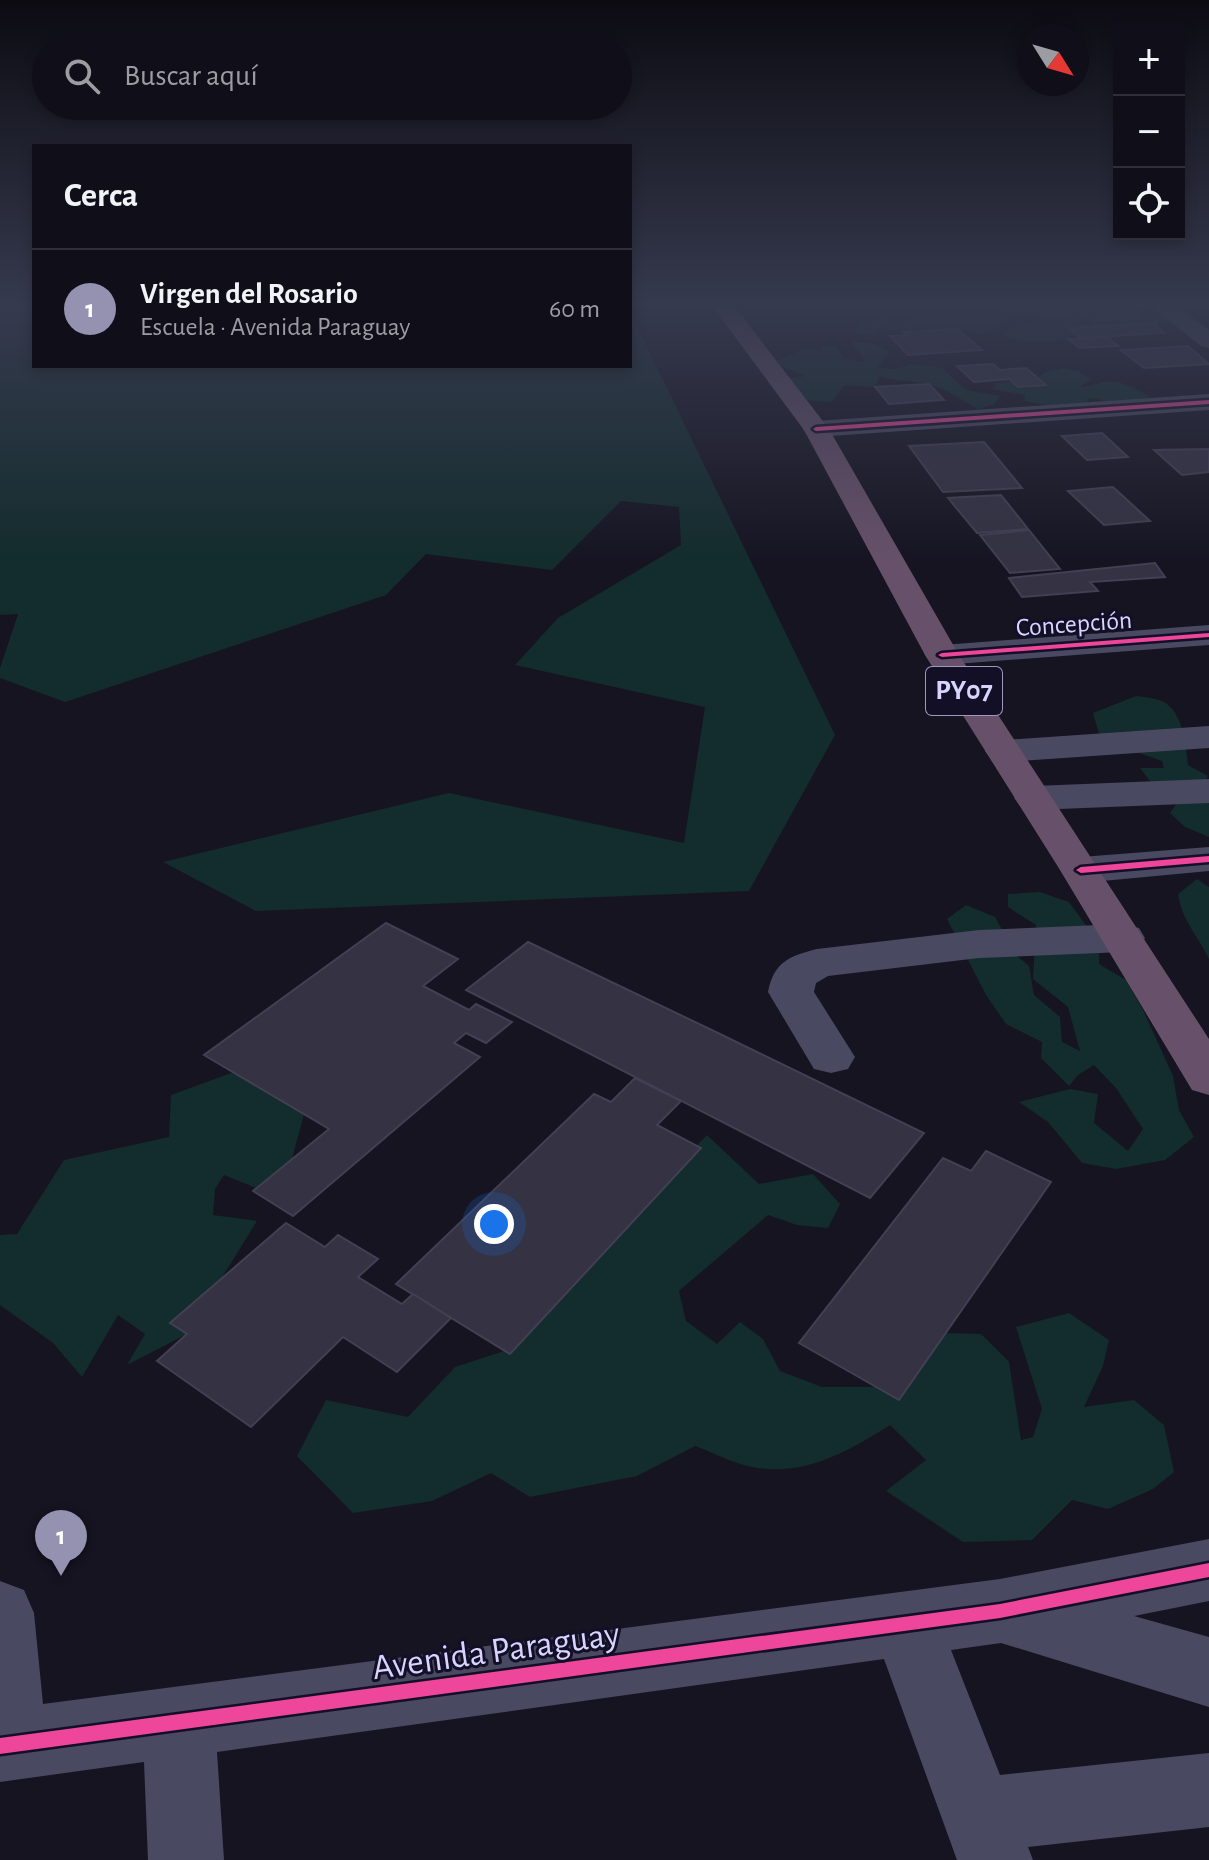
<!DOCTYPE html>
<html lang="es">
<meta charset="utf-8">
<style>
body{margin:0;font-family:"Alegreya Sans",sans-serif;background:#1e1d26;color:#f1f3f6}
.controls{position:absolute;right:24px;top:24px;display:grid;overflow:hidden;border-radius:0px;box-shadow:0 4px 12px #0003}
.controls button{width:72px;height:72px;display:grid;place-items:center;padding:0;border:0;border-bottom:2px solid #302f38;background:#100f19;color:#f1f3f6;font:40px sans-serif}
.compass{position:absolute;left:1017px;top:24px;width:72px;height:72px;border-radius:50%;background:#100f19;box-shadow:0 4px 12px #0003;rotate:127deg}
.you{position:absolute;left:494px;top:1224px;width:28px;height:28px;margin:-20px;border:6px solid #fff;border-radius:50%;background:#1a73e8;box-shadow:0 0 0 12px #1a73e833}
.badge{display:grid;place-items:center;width:52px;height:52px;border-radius:50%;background:#9591b1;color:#fff;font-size:26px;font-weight:700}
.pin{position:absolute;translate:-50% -66px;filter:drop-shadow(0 2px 4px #0008)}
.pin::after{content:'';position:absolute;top:42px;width:28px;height:24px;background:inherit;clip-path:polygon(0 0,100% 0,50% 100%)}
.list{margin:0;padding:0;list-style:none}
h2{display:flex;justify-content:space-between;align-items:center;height:104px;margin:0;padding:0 32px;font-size:34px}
h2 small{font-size:26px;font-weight:400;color:#9c9ca2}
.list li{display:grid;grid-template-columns:52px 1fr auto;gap:24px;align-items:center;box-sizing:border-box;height:120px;padding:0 32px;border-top:2px solid #302f38}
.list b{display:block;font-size:30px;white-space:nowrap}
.list p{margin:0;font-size:26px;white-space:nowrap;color:#9c9ca2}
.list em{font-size:26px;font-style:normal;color:#9c9ca2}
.icon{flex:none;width:44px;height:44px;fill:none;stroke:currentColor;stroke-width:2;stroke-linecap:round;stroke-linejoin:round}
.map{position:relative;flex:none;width:1209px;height:1860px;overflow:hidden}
.search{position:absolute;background:#100f19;box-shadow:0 4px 12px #0003;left:32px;top:32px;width:600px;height:88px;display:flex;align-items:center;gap:20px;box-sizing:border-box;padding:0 28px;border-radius:44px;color:#9c9ca2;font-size:30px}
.panel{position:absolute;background:#100f19;box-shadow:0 4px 12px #0003;left:32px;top:144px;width:600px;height:224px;border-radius:0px}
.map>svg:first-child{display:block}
.green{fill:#132c2d}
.building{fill:#343243;stroke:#433f54;stroke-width:2}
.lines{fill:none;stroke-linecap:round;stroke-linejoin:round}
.minor{fill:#4a4962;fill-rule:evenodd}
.highway{fill:#67516a;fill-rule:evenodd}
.cycleway-casing{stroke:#130f26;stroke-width:5}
.cycleway{fill:#ed469a;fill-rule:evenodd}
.labels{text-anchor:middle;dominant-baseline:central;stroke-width:6;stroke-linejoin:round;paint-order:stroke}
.far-street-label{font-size:26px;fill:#d9d4ff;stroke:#130f26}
.shield{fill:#130f26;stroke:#9e99be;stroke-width:2}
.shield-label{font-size:28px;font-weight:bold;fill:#d9d4ff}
.near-street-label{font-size:36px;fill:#d9d4ff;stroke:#130f26}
</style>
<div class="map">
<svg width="1209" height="1860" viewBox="0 0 1209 1860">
<rect width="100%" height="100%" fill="#161421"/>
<g class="green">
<path d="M0 303H34V366H630V312L835 735 749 891 256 911 163 862 449 793 684 843 705 707 515 665 558 618 681 545 679 507 621 501 552 570 426 554 386 595 65 702 0 678V668L18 614 0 615Z"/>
<path d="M954 303H1035L1037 308 1046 303H1064L1056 307C1066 311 1075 305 1087 304 1105 303 1136 302 1152 311L1129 309 1079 320 1085 325 1097 322 1122 325 1118 320 1141 321 1144 315 1162 314 1167 320 1157 325 1155 333 1112 337 1067 336 1068 339C1053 341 1011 345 1002 333 1021 321 1039 322 1061 324L1068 316 1053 320 1028 313H999L1003 309Z"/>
<path d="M922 312C940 312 993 311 1006 317L996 330 980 333 958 329 879 330 873 335 856 333 855 329 865 322 886 319 892 324 919 318Z"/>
<path d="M852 342 873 343 890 352 877 368 896 369 911 364 942 368 966 390 1000 396 994 404 978 409C962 400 948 390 931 385 914 380 896 382 879 376L875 387 844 385 832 402 794 399 787 379 805 376 772 363 805 349 822 351V346L837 347 843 358 866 363Z"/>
<path d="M1063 368 1078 371 1091 379 1080 387C1090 387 1096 383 1105 382 1121 380 1137 389 1150 397 1137 402 1121 406 1107 402 1098 400 1096 397 1087 399L1089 407 1054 406 1024 401 1025 395 992 389 997 383 1013 382 1019 388 1049 385 1038 378 1045 372Z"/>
<path d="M1136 696C1144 697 1154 698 1162 701 1183 711 1186 744 1188 765L1208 776 1198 794 1209 797V837L1185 827 1170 813 1180 799 1156 789 1140 768H1164L1162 761 1122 747 1099 734 1093 713Z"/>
<path d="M1197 879 1209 887V959C1197 934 1182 921 1178 894Z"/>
<path d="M1040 892 1069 902 1099 943V964L1126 980 1144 1012 1173 1076 1179 1110 1194 1137 1165 1160 1116 1169 1082 1163 1048 1122 1019 1102 1070 1089 1098 1094 1094 1123 1128 1151 1143 1129 1116 1088 1094 1065 1078 1075 1069 1086 1041 1058 1042 1042 1006 1024 986 995 947 919 966 905 995 917 1017 956 1029 966 1034 995 1060 1017 1062 1042 1080 1051 1068 1007 1033 979 1036 925 1008 907V894Z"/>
<path d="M234 1072 310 1092 292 1159 261 1190 224 1175 215 1189 213 1215 257 1221 187 1334 127 1365 145 1334 118 1315 82 1377 53 1343 0 1305V1235L17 1234 64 1160 169 1137 171 1095Z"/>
<path d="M707 1135 759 1184 813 1174 840 1204 828 1228 797 1225 768 1215 679 1291 686 1321 717 1344 740 1322 763 1339 780 1371 822 1387H878L947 1333 981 1334 1009 1362 1021 1440 1033 1437 1042 1409 1016 1327 1069 1313 1109 1340 1103 1366 1084 1407 1134 1400 1164 1425 1174 1472 1153 1489 1108 1509 1072 1500 1032 1540 963 1542 886 1491 926 1460 890 1425C848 1452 800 1479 748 1466 730 1462 712 1452 695 1446L637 1476 530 1497 491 1473 432 1501 353 1513 297 1456 326 1400 408 1417 455 1367 516 1347 545 1302Z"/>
</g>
<g class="building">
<path d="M1128 307 1142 318 1091 321 1077 309Z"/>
<path d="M1153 323 1164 333 1080 338 1070 328Z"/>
<path d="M958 329 982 350 908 355 890 336 907 335 903 332Z"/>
<path d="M1107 337 1118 346 1079 348 1068 339Z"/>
<path d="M1188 346 1209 364 1144 368 1121 350Z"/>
<path d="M993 364 1000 370 1026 368 1046 385 1018 387 1009 379 974 382 957 366Z"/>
<path d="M929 384 944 400 889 404 875 387Z"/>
<path d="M1102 433 1128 457 1087 460 1062 436Z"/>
<path d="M984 442 1022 488 943 492 909 446Z"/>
<path d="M1209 449V472L1182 475 1154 450Z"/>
<path d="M1113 487 1150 521 1104 525 1068 491Z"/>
<path d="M1001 495 1028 529 977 533 948 498Z"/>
<path d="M1029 530 1060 569 1010 573 980 535Z"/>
<path d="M1155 563 1165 577 1090 582 1098 591 1022 597 1009 578Z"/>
<path d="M386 923 458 959 423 986 469 1010 476 1004 512 1022 486 1043 466 1033 454 1043 480 1057 293 1216 253 1191 329 1129 204 1055Z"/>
<path d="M528 942 718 1033 924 1133 870 1198 466 990Z"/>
<path d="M635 1078 681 1101 657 1125 701 1148 510 1354 396 1284 594 1094 611 1102Z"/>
<path d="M986 1151 1051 1182 899 1400 799 1343 943 1158 971 1171Z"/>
<path d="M286 1223 325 1247 338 1235 378 1259 358 1277 402 1304 413 1294 451 1318 397 1372 343 1337 251 1427 157 1361 187 1334 170 1323Z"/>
</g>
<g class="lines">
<g class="minor">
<path d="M1147 303H1172L1209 330V348L1201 346Z"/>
<path d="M1209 394V410L816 437 807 435 803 429 807 423 816 421Z"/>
<path d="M1209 625V645L942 665 930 662 925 655 930 648 942 645Z"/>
<path d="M1209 726V748L1004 762 991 759 985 751 991 743 1004 740Z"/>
<path d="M1209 779V803L1034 810 1020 806 1014 798 1020 790 1034 786Z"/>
<path d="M1209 847V871L1081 883 1066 879 1060 870 1066 861 1081 857Z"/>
<path d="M1123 924 1139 928 1145 938 1139 948 1123 952 979 958 828 976 816 983 814 992 855 1057 848 1069 831 1073 814 1069 768 992C774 962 789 956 817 949L979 930Z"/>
<path d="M1209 1539V1601L1134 1616 1209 1637V1707L1001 1643 951 1650 1000 1775 1209 1753V1827L1028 1847 1033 1860H957L884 1659 217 1752 224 1860H148L144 1762 0 1782V1581L24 1590 34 1613 43 1704 1000 1579Z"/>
</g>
<path class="highway" d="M710 303H732L829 429 959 655 1209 1039V1095L1192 1090 1060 870 925 655 804 430Z"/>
<defs>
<g id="cycleway">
<path d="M1209 400V404L816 431 813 429 816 427Z"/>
<path d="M1209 633V637L942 657 938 655 942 653Z"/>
<path d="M1209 856V862L1081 873 1076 870 1081 867Z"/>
<path d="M1209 1563V1577L1000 1618 0 1754V1738L1000 1604Z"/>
</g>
</defs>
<use href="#cycleway" class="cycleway-casing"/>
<use href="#cycleway" class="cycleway"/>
</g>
<linearGradient id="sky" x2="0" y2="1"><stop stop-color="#0c0b12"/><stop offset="0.54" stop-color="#363a4e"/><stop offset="1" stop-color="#363a4e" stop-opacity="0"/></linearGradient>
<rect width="1209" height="564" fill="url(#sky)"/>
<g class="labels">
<g class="far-street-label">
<text transform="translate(1074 624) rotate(-4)">Concepción</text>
</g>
<rect class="shield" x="926" y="667" width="76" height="48" rx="6"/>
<g class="shield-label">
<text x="964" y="691">PY07</text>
</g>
<g class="near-street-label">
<text transform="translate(496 1651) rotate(-8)">Avenida Paraguay</text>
</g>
</g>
</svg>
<div class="controls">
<button>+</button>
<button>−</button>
<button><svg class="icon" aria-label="locate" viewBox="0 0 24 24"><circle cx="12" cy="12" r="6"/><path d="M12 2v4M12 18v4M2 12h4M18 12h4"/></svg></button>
</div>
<svg class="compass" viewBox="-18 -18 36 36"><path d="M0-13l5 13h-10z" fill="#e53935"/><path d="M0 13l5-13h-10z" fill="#9c9ca2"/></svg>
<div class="you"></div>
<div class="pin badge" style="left:61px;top:1576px">1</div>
<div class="search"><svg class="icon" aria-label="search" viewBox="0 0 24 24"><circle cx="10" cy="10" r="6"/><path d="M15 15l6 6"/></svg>Buscar aquí</div>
<section class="panel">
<h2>Cerca<small></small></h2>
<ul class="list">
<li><span class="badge">1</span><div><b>Virgen del Rosario</b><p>Escuela · Avenida Paraguay</p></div><em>60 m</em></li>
</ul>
</section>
</div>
